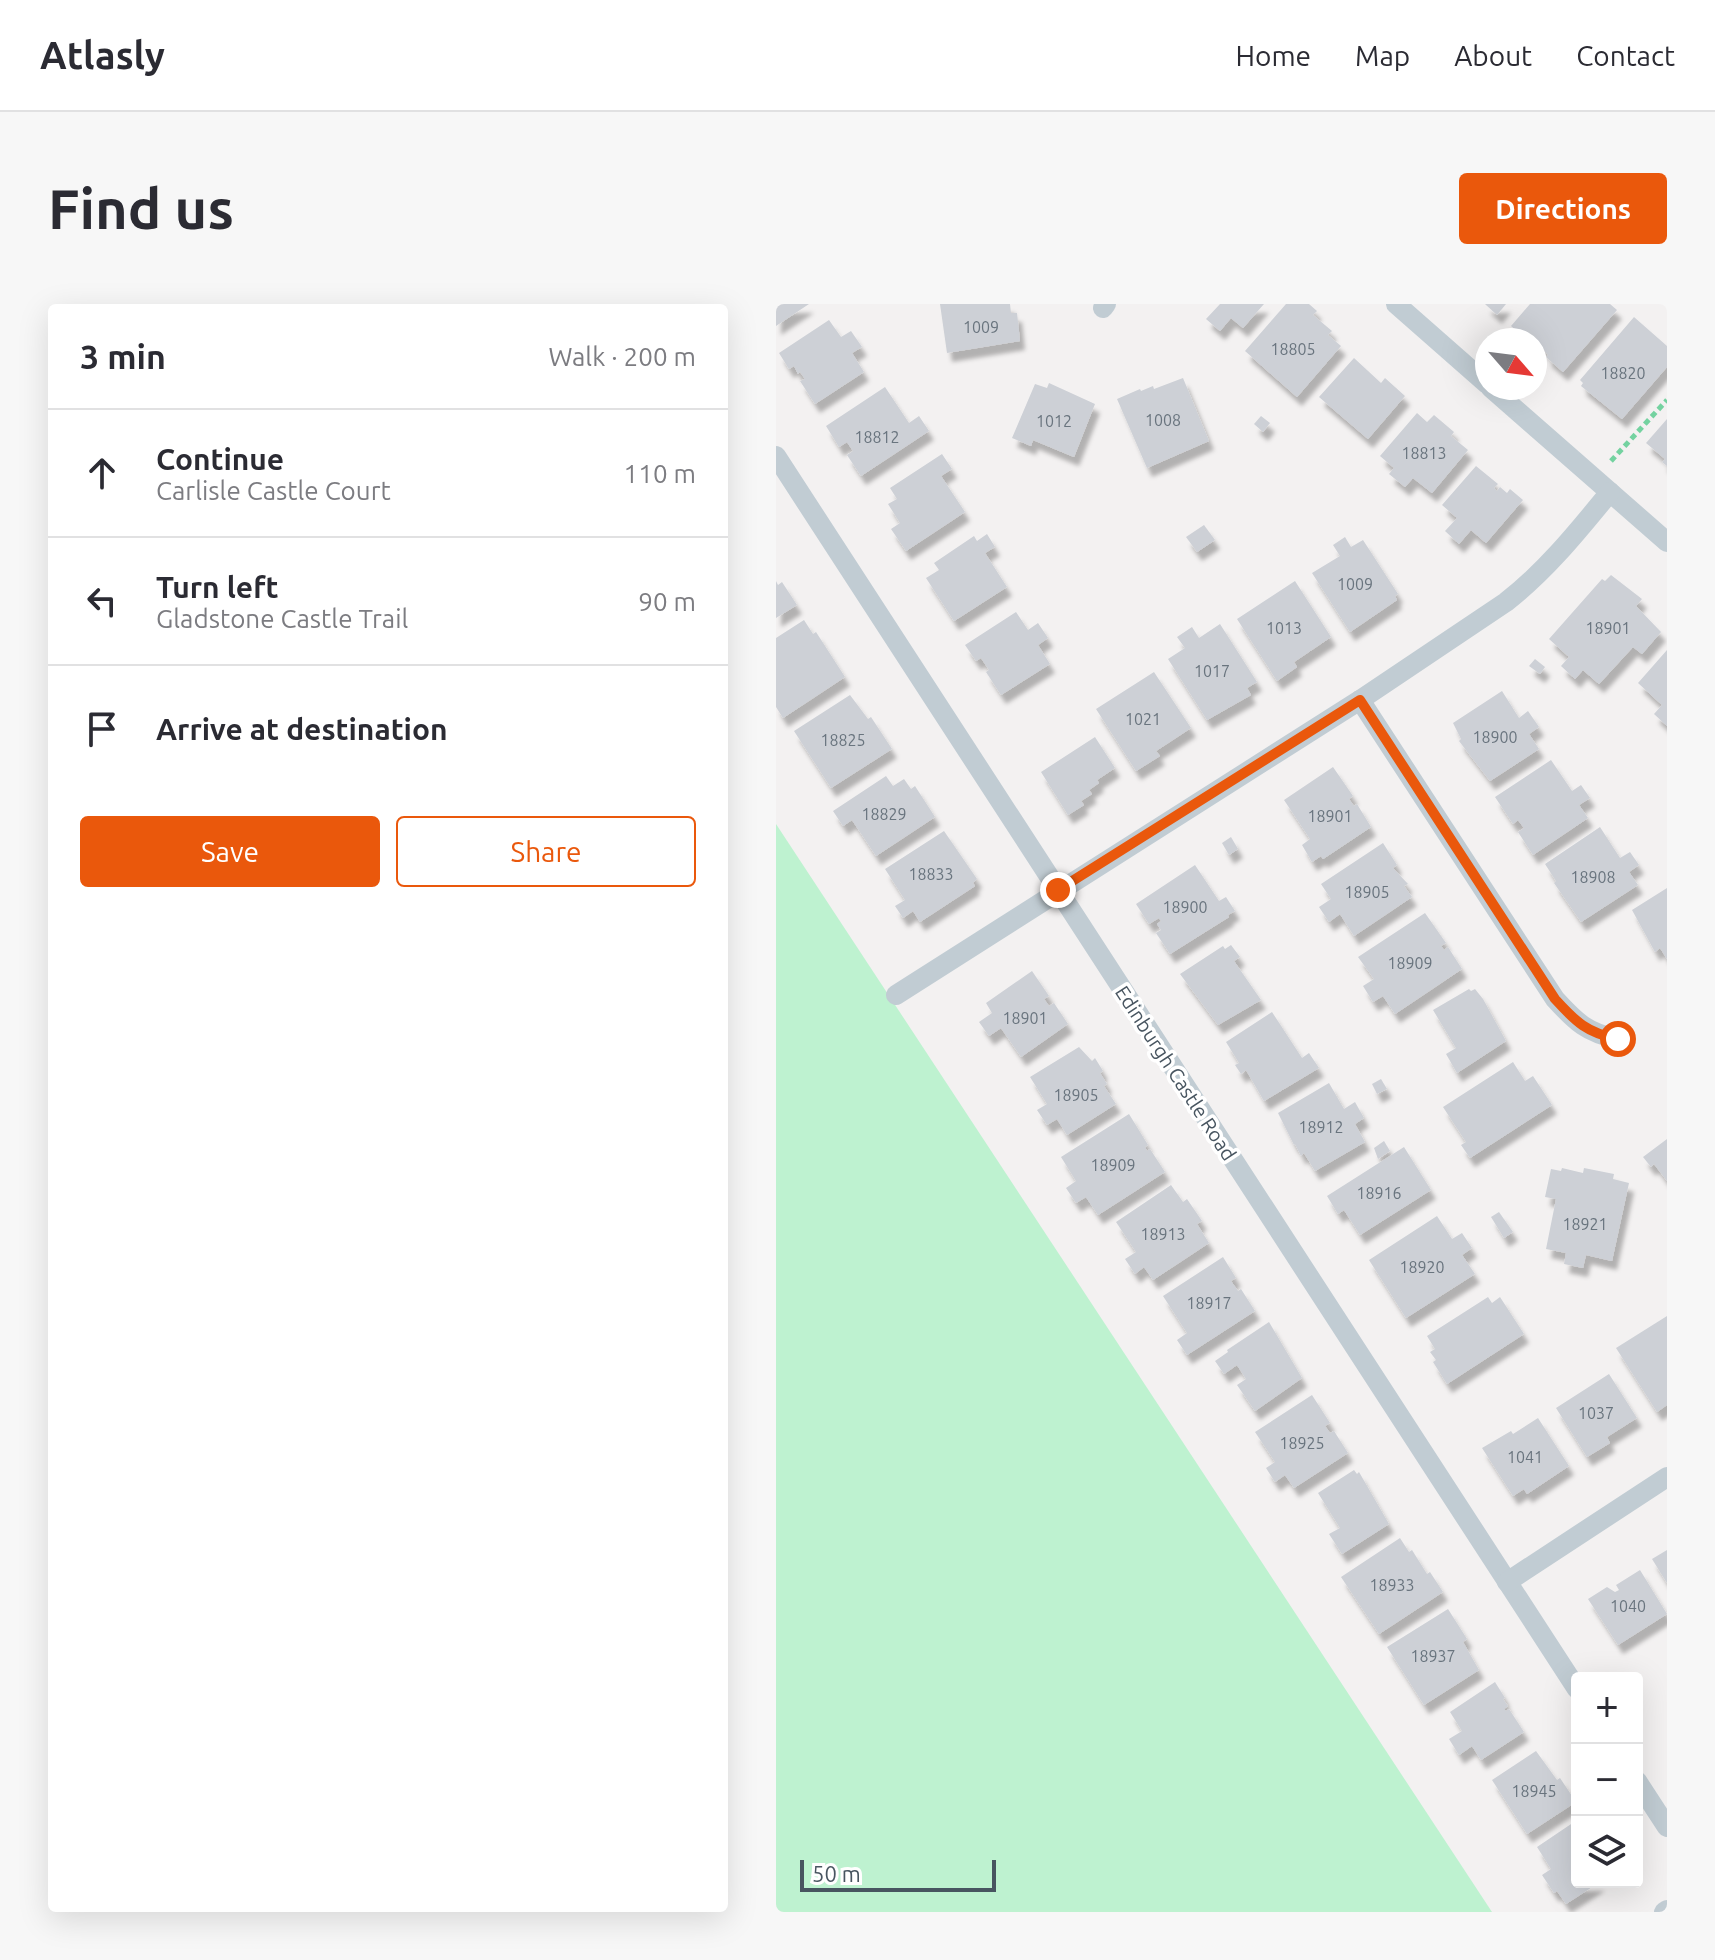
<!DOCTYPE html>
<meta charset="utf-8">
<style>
body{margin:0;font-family:Ubuntu,sans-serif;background:#f7f7f7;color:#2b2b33}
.controls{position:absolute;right:24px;bottom:24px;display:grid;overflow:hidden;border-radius:8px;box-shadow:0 8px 32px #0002}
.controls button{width:72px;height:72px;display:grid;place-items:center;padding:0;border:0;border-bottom:2px solid #e1e1e2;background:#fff;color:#2b2b33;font:40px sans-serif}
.compass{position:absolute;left:699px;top:24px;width:72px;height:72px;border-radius:50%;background:#fff;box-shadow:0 8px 32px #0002;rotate:118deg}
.scale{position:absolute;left:24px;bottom:20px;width:196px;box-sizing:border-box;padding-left:8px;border:4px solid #485560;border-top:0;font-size:22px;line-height:28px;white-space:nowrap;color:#485560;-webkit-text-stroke:6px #fff;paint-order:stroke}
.stop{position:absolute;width:24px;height:24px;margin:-18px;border:6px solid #ea580c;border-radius:50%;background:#fff}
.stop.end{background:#ea580c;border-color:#fff;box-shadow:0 2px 8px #0008}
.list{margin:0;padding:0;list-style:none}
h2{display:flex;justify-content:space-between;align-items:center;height:104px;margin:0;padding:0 32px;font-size:34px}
h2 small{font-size:26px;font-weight:400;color:#7c7c81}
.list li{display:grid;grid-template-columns:52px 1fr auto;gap:24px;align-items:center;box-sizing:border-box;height:128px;padding:0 32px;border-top:2px solid #e1e1e2}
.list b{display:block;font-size:30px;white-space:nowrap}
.list p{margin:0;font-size:26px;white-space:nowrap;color:#7c7c81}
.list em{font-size:26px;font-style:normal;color:#7c7c81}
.actions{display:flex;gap:16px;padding:24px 32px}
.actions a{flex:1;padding:18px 0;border:2px solid #ea580c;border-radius:8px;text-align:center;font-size:28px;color:#ea580c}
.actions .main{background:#ea580c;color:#fff}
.icon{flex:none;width:44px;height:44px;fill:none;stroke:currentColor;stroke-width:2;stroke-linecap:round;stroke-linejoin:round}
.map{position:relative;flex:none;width:891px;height:1608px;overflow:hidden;border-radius:8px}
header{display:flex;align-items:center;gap:48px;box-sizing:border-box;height:112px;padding:0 40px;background:#fff;border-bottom:2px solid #e1e1e2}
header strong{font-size:38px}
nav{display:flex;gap:44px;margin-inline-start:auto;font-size:28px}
.intro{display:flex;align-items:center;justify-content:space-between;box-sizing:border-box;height:192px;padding:0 48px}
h1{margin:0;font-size:56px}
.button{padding:20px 36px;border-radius:8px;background:#ea580c;color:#fff;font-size:28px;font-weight:700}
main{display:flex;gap:48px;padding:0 48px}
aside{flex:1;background:#fff;border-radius:8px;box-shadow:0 8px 32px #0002}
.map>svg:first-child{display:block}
.green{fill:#bef2d0}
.building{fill:#cdd0d6;filter:url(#shadow)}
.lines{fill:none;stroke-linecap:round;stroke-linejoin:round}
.path{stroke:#74d2a0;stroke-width:5;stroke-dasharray:6 4;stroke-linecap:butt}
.minor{stroke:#c1ccd3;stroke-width:20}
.route{stroke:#ea580c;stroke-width:10}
.labels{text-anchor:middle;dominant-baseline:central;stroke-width:7;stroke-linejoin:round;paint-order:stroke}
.number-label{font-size:16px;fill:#69747e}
.street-label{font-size:20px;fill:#485560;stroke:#fff}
</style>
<header>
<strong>Atlasly</strong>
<nav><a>Home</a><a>Map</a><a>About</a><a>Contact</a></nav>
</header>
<div class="intro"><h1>Find us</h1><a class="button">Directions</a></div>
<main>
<aside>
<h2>3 min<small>Walk · 200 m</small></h2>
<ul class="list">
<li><svg class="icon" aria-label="ahead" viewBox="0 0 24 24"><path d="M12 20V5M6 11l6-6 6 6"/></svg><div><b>Continue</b><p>Carlisle Castle Court</p></div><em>110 m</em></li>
<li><svg class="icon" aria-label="left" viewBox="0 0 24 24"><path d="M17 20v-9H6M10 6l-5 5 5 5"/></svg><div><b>Turn left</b><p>Gladstone Castle Trail</p></div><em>90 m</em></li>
<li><svg class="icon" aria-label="arrive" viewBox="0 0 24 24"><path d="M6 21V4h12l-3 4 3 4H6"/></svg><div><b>Arrive at destination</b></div></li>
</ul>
<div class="actions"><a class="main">Save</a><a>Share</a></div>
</aside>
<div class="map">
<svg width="891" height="1608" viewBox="0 0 891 1608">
<defs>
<filter id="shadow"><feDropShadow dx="5" dy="9" stdDeviation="2" flood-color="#0004"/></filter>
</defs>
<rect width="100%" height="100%" fill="#f3f1f1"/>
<path class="green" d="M0 520 716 1608H0Z"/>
<g class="building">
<path d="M0 0H33L0 22Z"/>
<path d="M164 0H234L235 9H241L244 37 171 49Z"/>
<path d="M444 0H488L467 24 455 14 444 27 430 15Z"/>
<path d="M510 0H533L541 7 537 11 556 27 552 31 565 42 521 93 469 47Z"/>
<path d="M709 0H730L721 11Z"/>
<path d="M754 0H834L841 6 787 68 770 53 772 51 759 36 752 31 749 34 735 22Z"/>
<path d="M858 13 891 42V63L846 115 805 82 807 79 804 76Z"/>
<path d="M53 16 65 33 75 27 86 43 76 49 88 68 39 100 24 77 29 75 24 68 22 70 18 62 13 65 3 49Z"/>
<path d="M578 54 605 79 609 74 629 92 592 135 543 93Z"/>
<path d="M407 74 433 137 371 164 341 95 364 85 365 87 377 82 378 85Z"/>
<path d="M273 79 319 100 298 153 257 136 255 142 236 134 259 80 271 84Z"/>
<path d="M109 83 133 119 143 112 153 127 85 172 71 151 77 147 71 138 63 143 50 122Z"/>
<path d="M641 109 651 118 658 111 678 128 675 132 692 146 656 189 637 174 629 183 613 170 618 164 604 152Z"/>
<path d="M485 112 494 119 487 128 478 120Z"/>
<path d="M891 115V162L886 158 889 155 870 139Z"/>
<path d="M166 150 176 165 165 172 189 208 130 247 115 225 124 219 112 200 121 195 114 184Z"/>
<path d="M700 162 722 180 718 184 721 187 724 183 731 189 734 185 747 196 710 239 695 226 683 240 669 227 681 214 666 201Z"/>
<path d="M428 221 439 236 421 248 410 233Z"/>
<path d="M211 230 219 243 209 249 231 283 178 317 150 274 163 266 158 259 198 232 201 237Z"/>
<path d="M569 233 575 243 587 236 622 290 619 292 621 296 574 328 536 269 564 252 557 241Z"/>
<path d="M835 271 866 295 860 302 885 328 866 350 857 343 823 380 807 366 799 375 785 362 793 353 773 335 826 275 829 277Z"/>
<path d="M0 277 2 281 6 278 21 301 0 314Z"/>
<path d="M519 277 555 333 518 358 521 363 501 377 461 315Z"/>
<path d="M240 308 252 326 262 319 272 334 262 341 274 360 225 391 210 368 213 366 205 354 200 357 189 341Z"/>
<path d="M28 316 37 330 40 328 69 373 7 414 0 403V334Z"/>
<path d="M444 320 481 378 471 384 475 391 431 416 392 355 409 344 401 333 416 323 423 334Z"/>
<path d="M891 346V422L878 410 886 401 862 379Z"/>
<path d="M759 355 769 363 764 370 753 362Z"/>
<path d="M378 368 415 424 380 447 384 452 360 467 320 405Z"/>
<path d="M726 387 743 414 752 407 763 423 753 430 763 445 714 477 683 437 685 435 677 419Z"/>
<path d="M74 391 92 415 95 413 116 445 55 484 18 427Z"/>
<path d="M319 433 339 464 321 476 323 479 313 486 316 490 305 497 308 501 292 511 265 468Z"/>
<path d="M775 456 796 487 805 481 814 494 803 501 812 514 757 551 742 528 748 524 742 516 737 520 719 493Z"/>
<path d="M557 463 577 492 573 495 578 502 581 500 595 523 547 555 545 552 536 558 526 541 534 535 508 496Z"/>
<path d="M110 472 117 482 128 475 135 485 139 482 159 513 100 552 76 516 67 522 57 507Z"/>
<path d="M824 523 844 554 854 548 863 561 853 568 862 581 805 618 778 579 780 577 769 560Z"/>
<path d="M168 527 201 575 197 579 199 582 144 618 137 607 127 614 119 602 129 596 109 565Z"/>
<path d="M455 533 462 545 453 551 446 539Z"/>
<path d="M607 539 621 561 617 564 632 580 628 582 636 593 578 632 564 610 553 618 543 603 555 595 545 580Z"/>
<path d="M419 561 443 597 450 593 459 607 452 611 453 613 394 650 380 629 385 626 381 620 385 617 383 614 373 620 360 600Z"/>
<path d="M891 584V655L884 644 879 648 856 606Z"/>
<path d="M649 609 670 639 665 642 668 646 672 643 686 665 619 710 607 692 597 698 587 682 598 675 582 653Z"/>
<path d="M455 641 464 653 458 657 485 696 442 721 404 670 447 642 449 645Z"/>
<path d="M256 667 273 692 268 695 273 702 278 699 292 720 245 753 225 724 213 732 203 718 216 709 210 699Z"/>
<path d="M693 685 695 687 699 685 707 695 730 737 681 769 670 750 680 744 657 706Z"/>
<path d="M496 708 526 754 533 749 543 764 488 797 470 766 465 770 459 761 463 759 450 738Z"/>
<path d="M303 743 316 757 319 754 327 767 324 769 331 780 328 782 340 800 291 831 281 815 271 821 261 806 271 800 254 773Z"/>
<path d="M737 758 749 777 757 772 776 801 694 854 685 841 690 838 667 803Z"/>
<path d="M605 775 611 785 601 790 596 780Z"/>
<path d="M553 779 568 805 579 798 588 814 579 820 589 838 539 867 528 849 525 852 519 840 518 841 502 809Z"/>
<path d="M353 810 372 841 369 843 371 847 374 845 389 868 322 911 310 893 300 899 290 884 300 877 285 853Z"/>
<path d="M891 835V877L878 860 875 863 867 853Z"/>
<path d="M608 837 614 847 602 855 598 844Z"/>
<path d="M628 843 655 886 584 931 568 906 562 910 551 892Z"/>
<path d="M786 864 807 869 808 864 838 870 837 875 853 879 836 957 810 951 807 964 788 960 790 949 770 945 780 895 769 893 775 865 785 867Z"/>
<path d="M395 881 407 898 411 895 426 917 421 920 433 939 377 976 368 963 359 970 349 955 360 948 340 918Z"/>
<path d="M723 908 737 928 728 934 715 913Z"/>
<path d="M661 912 676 935 686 929 696 944 686 951 699 970 630 1014 593 956Z"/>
<path d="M447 953 460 974 455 977 462 987 465 985 479 1007 411 1051 401 1036 411 1029 387 992Z"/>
<path d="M712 993 716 999 724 993 748 1030 671 1080 657 1058 660 1056 654 1048 659 1045 651 1032Z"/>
<path d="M891 1012V1101L881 1108 840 1044Z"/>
<path d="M493 1018 526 1074 479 1107 461 1081 470 1075 461 1061 448 1070 439 1057 452 1048 451 1046Z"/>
<path d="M833 1070 861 1114 831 1133 834 1139 811 1153 780 1104Z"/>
<path d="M536 1091 554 1119 549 1122 554 1129 558 1127 572 1149 518 1184 509 1171 499 1178 490 1164 499 1158 479 1128Z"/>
<path d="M762 1114 793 1162 751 1190 748 1185 737 1192 706 1144 735 1127 737 1130Z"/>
<path d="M578 1166 581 1170 583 1168 613 1220 566 1250 553 1230 564 1224 542 1189Z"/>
<path d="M624 1234 633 1248 636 1246 651 1270 654 1268 667 1288 603 1330 565 1273Z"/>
<path d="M891 1246V1279L876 1255Z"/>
<path d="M864 1266 891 1310 842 1341 812 1295 831 1283 839 1288 843 1286 840 1281Z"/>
<path d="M672 1305 691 1335 687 1338 703 1366 648 1401 611 1343Z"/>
<path d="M719 1378 729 1394 727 1395 732 1402 728 1405 730 1407 733 1405 748 1428 705 1456 696 1442 683 1451 673 1435 686 1427 674 1408Z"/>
<path d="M760 1447 781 1476 784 1474 800 1498 751 1530 716 1476Z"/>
<path d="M801 1516V1578H824L790 1600 781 1587 778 1589 766 1571 775 1565 761 1543Z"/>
</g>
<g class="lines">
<path class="path" d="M835 157 891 96"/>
<g class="minor">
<path d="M620 0 711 80"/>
<path d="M327 4 330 0"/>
<path d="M715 84 891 238"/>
<path d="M0 152 801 1385"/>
<path d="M584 396 779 695C800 718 811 729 842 735"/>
<path d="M120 691 584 396 730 298C770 267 802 227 834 188"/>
<path d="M731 1278 891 1173"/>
<path d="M861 1477 891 1523"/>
<path d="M888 1608 891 1606"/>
</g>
</g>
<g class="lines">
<path class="route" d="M282 586 584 396 779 695C800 718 811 729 842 735"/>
</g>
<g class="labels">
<g class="number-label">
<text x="205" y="23">1009</text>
<text x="517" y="45">18805</text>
<text x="847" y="69">18820</text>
<text x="387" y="116">1008</text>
<text x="278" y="117">1012</text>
<text x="101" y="133">18812</text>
<text x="648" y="149">18813</text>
<text x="579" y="280">1009</text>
<text x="508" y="324">1013</text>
<text x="832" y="324">18901</text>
<text x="436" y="367">1017</text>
<text x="367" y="415">1021</text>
<text x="719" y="433">18900</text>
<text x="67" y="436">18825</text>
<text x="108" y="510">18829</text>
<text x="554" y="512">18901</text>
<text x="155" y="570">18833</text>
<text x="817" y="573">18908</text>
<text x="591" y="588">18905</text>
<text x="409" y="603">18900</text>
<text x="634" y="659">18909</text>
<text x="249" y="714">18901</text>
<text x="300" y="791">18905</text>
<text x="545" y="823">18912</text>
<text x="337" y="861">18909</text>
<text x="603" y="889">18916</text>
<text x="809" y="920">18921</text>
<text x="387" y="930">18913</text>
<text x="646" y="963">18920</text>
<text x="433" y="999">18917</text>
<text x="820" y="1109">1037</text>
<text x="526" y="1139">18925</text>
<text x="749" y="1153">1041</text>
<text x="616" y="1281">18933</text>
<text x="852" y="1302">1040</text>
<text x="657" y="1352">18937</text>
<text x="758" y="1487">18945</text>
</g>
<g class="street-label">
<text transform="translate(400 769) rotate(57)">Edinburgh Castle Road</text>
</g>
</g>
</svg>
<div class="controls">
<button>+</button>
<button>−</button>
<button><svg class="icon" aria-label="layers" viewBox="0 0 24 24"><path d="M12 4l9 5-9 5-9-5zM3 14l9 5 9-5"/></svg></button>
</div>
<svg class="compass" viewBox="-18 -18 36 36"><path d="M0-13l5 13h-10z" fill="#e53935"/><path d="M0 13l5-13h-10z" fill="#7c7c81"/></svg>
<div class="scale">50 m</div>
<div class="stop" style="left:842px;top:735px"></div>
<div class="stop end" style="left:282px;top:586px"></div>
</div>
</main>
